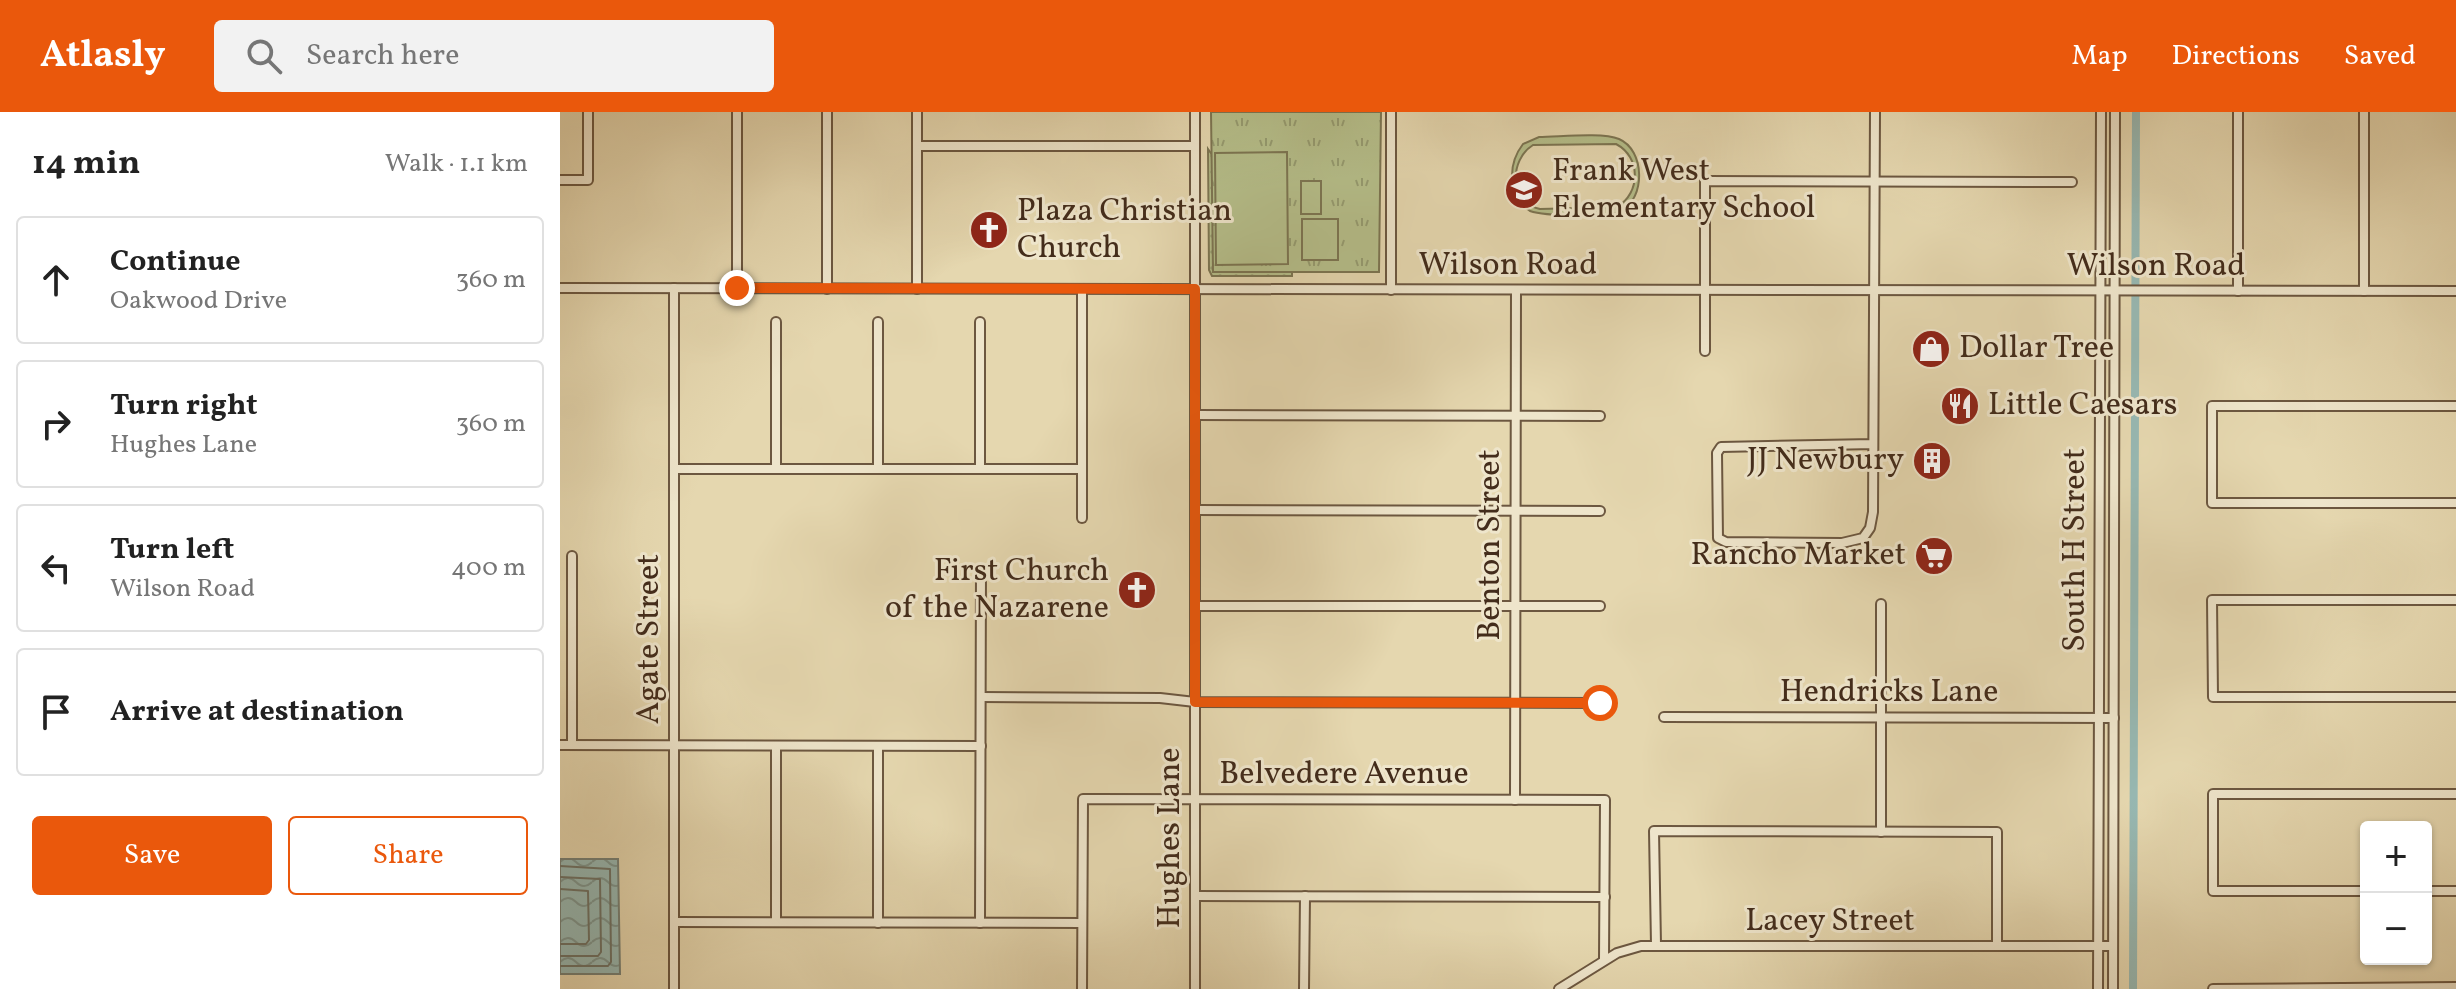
<!DOCTYPE html>
<meta charset="utf-8">
<style>
body{margin:0;font-family:Vollkorn,serif;background:#f2f2f2;color:#222}
.controls{position:absolute;right:24px;bottom:24px;display:grid;overflow:hidden;border-radius:8px;box-shadow:0 2px 6px #0004}
.controls button{width:72px;height:72px;display:grid;place-items:center;padding:0;border:0;border-bottom:2px solid #e0e0e0;background:#fff;color:#222;font:40px sans-serif}
.stop{position:absolute;width:24px;height:24px;margin:-18px;border:6px solid #ea580c;border-radius:50%;background:#fff}
.stop.end{background:#ea580c;border-color:#fff;box-shadow:0 2px 8px #0008}
.list{margin:0;padding:0;list-style:none}
h2{display:flex;justify-content:space-between;align-items:center;height:104px;margin:0;padding:0 32px;font-size:34px}
h2 small{font-size:26px;font-weight:400;color:#767676}
.list li{display:grid;grid-template-columns:52px 1fr auto;gap:24px;align-items:center;box-sizing:border-box;height:128px;margin:0 16px 16px;padding:0 16px;border:2px solid #e0e0e0;border-radius:8px}
.list b{display:block;font-size:30px;white-space:nowrap}
.list p{margin:0;font-size:26px;white-space:nowrap;color:#767676}
.list em{font-size:26px;font-style:normal;color:#767676}
.actions{display:flex;gap:16px;padding:24px 32px}
.actions a{flex:1;padding:18px 0;border:2px solid #ea580c;border-radius:8px;text-align:center;font-size:28px;color:#ea580c}
.actions .main{background:#ea580c;color:#fff}
.icon{flex:none;width:44px;height:44px;fill:none;stroke:currentColor;stroke-width:2;stroke-linecap:round;stroke-linejoin:round}
.map{position:relative;flex:none;width:1896px;height:877px;overflow:hidden}
header{display:flex;align-items:center;gap:48px;box-sizing:border-box;height:112px;padding:0 40px;background:#ea580c;color:#fff}
header strong{font-size:38px}
nav{display:flex;gap:44px;margin-inline-start:auto;font-size:28px}
.search{width:560px;height:72px;background:#f2f2f2;display:flex;align-items:center;gap:20px;box-sizing:border-box;padding:0 28px;border-radius:8px;color:#767676;font-size:30px}
main{display:flex}
aside{flex:1;background:#fff}
.map>svg:first-child{display:block}
.grass{fill:url(#grass-dots);stroke:#7c7552;stroke-width:2}
.park{fill:url(#park-tufts);stroke:#7c7552;stroke-width:2}
.pitch{fill:#b5be8a;stroke:#7c7552;stroke-width:2;fill-rule:evenodd}
.water{fill:url(#water-waves);stroke:#758076;stroke-width:2}
.lines{fill:none;stroke-linecap:round;stroke-linejoin:round}
.shore{stroke:#6d7266;stroke-width:2}
.canal{stroke:#97b8b2;stroke-width:8}
.minor-casing{stroke:#6c5740;stroke-width:12}
.minor{stroke:#eee5cb;stroke-width:8}
.route{stroke:#ea580c;stroke-width:10}
.labels{text-anchor:middle;dominant-baseline:central;stroke-width:6;stroke-linejoin:round;paint-order:stroke}
.poi-label{font-size:32px;fill:#432c1b;stroke:#eee5cb;text-anchor:start}
.street-label{font-size:32px;fill:#432c1b;stroke:#eee5cb}
</style>
<header>
<strong>Atlasly</strong>
<div class="search"><svg class="icon" aria-label="search" viewBox="0 0 24 24"><circle cx="10" cy="10" r="6"/><path d="M15 15l6 6"/></svg>Search here</div>
<nav><a>Map</a><a>Directions</a><a>Saved</a></nav>
</header>
<main>
<aside>
<h2>14 min<small>Walk · 1.1 km</small></h2>
<ul class="list">
<li><svg class="icon" aria-label="ahead" viewBox="0 0 24 24"><path d="M12 20V5M6 11l6-6 6 6"/></svg><div><b>Continue</b><p>Oakwood Drive</p></div><em>360 m</em></li>
<li><svg class="icon" aria-label="right" viewBox="0 0 24 24"><path d="M7 20v-9h11M14 6l5 5-5 5"/></svg><div><b>Turn right</b><p>Hughes Lane</p></div><em>360 m</em></li>
<li><svg class="icon" aria-label="left" viewBox="0 0 24 24"><path d="M17 20v-9H6M10 6l-5 5 5 5"/></svg><div><b>Turn left</b><p>Wilson Road</p></div><em>400 m</em></li>
<li><svg class="icon" aria-label="arrive" viewBox="0 0 24 24"><path d="M6 21V4h12l-3 4 3 4H6"/></svg><div><b>Arrive at destination</b></div></li>
</ul>
<div class="actions"><a class="main">Save</a><a>Share</a></div>
</aside>
<div class="map">
<svg width="1896" height="877" viewBox="0 0 1896 877">
<defs>
<pattern id="grass-dots" width="8" height="8" patternUnits="userSpaceOnUse" patternTransform="scale(2)"><rect width="8" height="8" fill="#b5be8a"/><path d="M2 2h.1M6 6h.1" fill="none" stroke="#959b70" stroke-width="1.8" stroke-linecap="round"/></pattern>
<pattern id="park-tufts" width="24" height="20" patternUnits="userSpaceOnUse" patternTransform="scale(2)"><rect width="24" height="20" fill="#b5be8a"/><path d="M3 7l-1-3M5 7V3M7 7l1-3M15 17l-1-3M17 17v-4M19 17l1-3" fill="none" stroke="#959b70"/></pattern>
<pattern id="water-waves" width="16" height="10" patternUnits="userSpaceOnUse" patternTransform="scale(2)"><rect width="16" height="10" fill="#97b8b2"/><path d="M0 5q4-4 8 0t8 0" fill="none" stroke="#7d9690"/></pattern>
</defs>
<rect width="100%" height="100%" fill="#e5d7af"/>
<filter id="stains"><feTurbulence type="fractalNoise" baseFrequency=".0025" numOctaves="4"/><feColorMatrix values="0 0 0 0 .2 0 0 0 0 .09 0 0 0 0 .02 0 0 0 .5 -.17"/></filter>
<radialGradient id="worn" r=".72"><stop offset=".6" stop-color="#630" stop-opacity="0"/><stop offset="1" stop-color="#630" stop-opacity=".3"/></radialGradient>
<path class="grass" d="M648 37 732 157V164H652L649 158Z"/>
<path class="park" d="M651 0H821L819 160H653Z"/>
<g class="pitch">
<path d="M979 25C999 25 1042 20 1059 27 1085 38 1086 86 1061 99 1048 106 984 104 970 99 948 83 947 53 963 32ZM1056 32C1081 45 1081 81 1057 95L980 97C949 90 949 48 973 33Z"/>
<path d="M727 40 728 152 656 153 655 41Z"/>
<rect x="741" y="69" width="20" height="33"/>
<rect x="742" y="107" width="36" height="41"/>
</g>
<path class="water" d="M0 747H58L60 862H0Z"/>
<g class="lines">
<g class="shore">
<path d="M0 754 50 757 51 850 48 854H0"/>
<path d="M0 765 40 767 41 840 38 844H0"/>
<path d="M0 777 28 779 29 828 26 832H0"/>
</g>
<path class="canal" d="M1573 877 1576 0"/>
<defs>
<g id="minor">
<path d="M831 0V178"/>
<path d="M357 34H635"/>
<path d="M0 68H28V0"/>
<path d="M0 176 1896 179"/>
<path d="M114 176V877"/>
<path d="M177 176V0"/>
<path d="M267 177V0"/>
<path d="M357 177V0"/>
<path d="M1678 179V0"/>
<path d="M1804 179V0"/>
<path d="M216 210V357"/>
<path d="M318 210V357"/>
<path d="M420 210V357"/>
<path d="M1145 239V69L1512 70"/>
<path d="M1896 294H1652V391H1896"/>
<path d="M635 303 1040 304"/>
<path d="M1313 332 1161 335 1157 341 1158 426 1166 430 1282 431 1303 426 1310 416 1313 400 1315 0"/>
<path d="M114 357H522"/>
<path d="M635 398 1040 399"/>
<path d="M522 406V177"/>
<path d="M12 444V633"/>
<path d="M1896 488H1652L1653 585H1896"/>
<path d="M1321 492V720"/>
<path d="M635 494H1040"/>
<path d="M421 585 600 586 635 590 1040 591"/>
<path d="M1104 605 1554 606"/>
<path d="M0 633 421 634"/>
<path d="M955 688 956 178"/>
<path d="M1806 779H1653V682H1896"/>
<path d="M1866 779H1896"/>
<path d="M635 784 1045 785"/>
<path d="M114 810 522 811"/>
<path d="M216 810V634"/>
<path d="M318 811V634"/>
<path d="M420 811 421 457"/>
<path d="M1096 833 1094 719 1437 720V834"/>
<path d="M522 877 523 687 1045 688 1044 847"/>
<path d="M635 877V0"/>
<path d="M744 877 745 784"/>
<path d="M999 877 1057 841 1081 834H1553"/>
<path d="M1538 877 1541 0"/>
<path d="M1553 877 1555 0"/>
<path d="M1653 877 1896 875"/>
</g>
</defs>
<use href="#minor" class="minor-casing"/>
<use href="#minor" class="minor"/>
</g>
<g class="lines">
<path class="route" d="M177 176 635 177V590L1040 591"/>
</g>
<defs>
<symbol id="school-disc" viewBox="-11 -11 22 22"><circle r="9.5" fill="#8f2418" stroke="#eee5cb"/><path d="M0-5L7-2L0 1L-7-2ZM-4 1L0 2.5L4 1V4Q0 6-4 4Z" fill="#fff"/></symbol>
<symbol id="church-disc" viewBox="-11 -11 22 22"><circle r="9.5" fill="#8f2418" stroke="#eee5cb"/><path d="M-1.2-6h2.4v3.5h3.3v2.4h-3.3V6h-2.4V-.1h-3.3v-2.4h3.3Z" fill="#fff"/></symbol>
<symbol id="shop-disc" viewBox="-11 -11 22 22"><circle r="9.5" fill="#8f2418" stroke="#eee5cb"/><path d="M-5-2.5h2.3a2.7 3.5 0 0 1 5.4 0H5L5.5 6h-11ZM-1.5-2.5h3a1.5 2.3 0 0 0-3 0Z" fill="#fff"/></symbol>
<symbol id="restaurant-disc" viewBox="-11 -11 22 22"><circle r="9.5" fill="#8f2418" stroke="#eee5cb"/><path d="M-5-6h1v4h1v-4h1v4h1v-4h1v5L-1.5 .5V6h-2V.5L-5-1ZM5-6V6H3V1.5H1.5Q1.5-4 5-6Z" fill="#fff"/></symbol>
<symbol id="building-disc" viewBox="-11 -11 22 22"><circle r="9.5" fill="#8f2418" stroke="#eee5cb"/><path d="M-4-6H4V6H1V3H-1V6H-4ZM-2.5-4.3h1.7v1.8h-1.7ZM.8-4.3h1.7v1.8H.8ZM-2.5-1h1.7V.8h-1.7ZM.8-1h1.7V.8H.8Z" fill="#fff"/></symbol>
<symbol id="supermarket-disc" viewBox="-11 -11 22 22"><circle r="9.5" fill="#8f2418" stroke="#eee5cb"/><path d="M-6-5.5h2.5l.6 2H6L4.5 2H-2.5L-4.4-4H-6ZM-1.5 3.2a1.3 1.3 0 1 0 .1 0ZM3 3.2a1.3 1.3 0 1 0 .1 0Z" fill="#fff"/></symbol>
</defs>
<g fill-rule="evenodd">
<use href="#school-disc" x="942" y="56" width="44" height="44"/>
<use href="#church-disc" x="407" y="96" width="44" height="44"/>
<use href="#shop-disc" x="1349" y="215" width="44" height="44"/>
<use href="#restaurant-disc" x="1378" y="272" width="44" height="44"/>
<use href="#building-disc" x="1350" y="327" width="44" height="44"/>
<use href="#supermarket-disc" x="1352" y="422" width="44" height="44"/>
<use href="#church-disc" x="555" y="456" width="44" height="44"/>
</g>
<g class="labels">
<g class="poi-label">
<text x="992" y="60">Frank West<tspan x="992" dy="37">Elementary School</tspan></text>
<text x="457" y="100">Plaza Christian<tspan x="457" dy="37">Church</tspan></text>
<text x="1399" y="237">Dollar Tree</text>
<text x="1428" y="294">Little Caesars</text>
<text x="1344" y="349" text-anchor="end">JJ Newbury</text>
<text x="1346" y="444" text-anchor="end">Rancho Market</text>
<text x="549" y="460" text-anchor="end">First Church<tspan x="549" dy="37">of the Nazarene</tspan></text>
</g>
<g class="street-label">
<text x="948" y="154">Wilson Road</text>
<text x="1596" y="155">Wilson Road</text>
<text transform="translate(931 433) rotate(-90)">Benton Street</text>
<text transform="translate(1516 438) rotate(-90)">South H Street</text>
<text transform="translate(90 527) rotate(-90)">Agate Street</text>
<text x="1329" y="581">Hendricks Lane</text>
<text x="784" y="663">Belvedere Avenue</text>
<text transform="translate(611 726) rotate(-90)">Hughes Lane</text>
<text x="1270" y="810">Lacey Street</text>
</g>
</g>
<rect width="100%" height="100%" filter="url(#stains)"/>
<rect width="100%" height="100%" fill="url(#worn)"/>
</svg>
<div class="controls">
<button>+</button>
<button>−</button>
</div>
<div class="stop" style="left:1040px;top:591px"></div>
<div class="stop end" style="left:177px;top:176px"></div>
</div>
</main>
